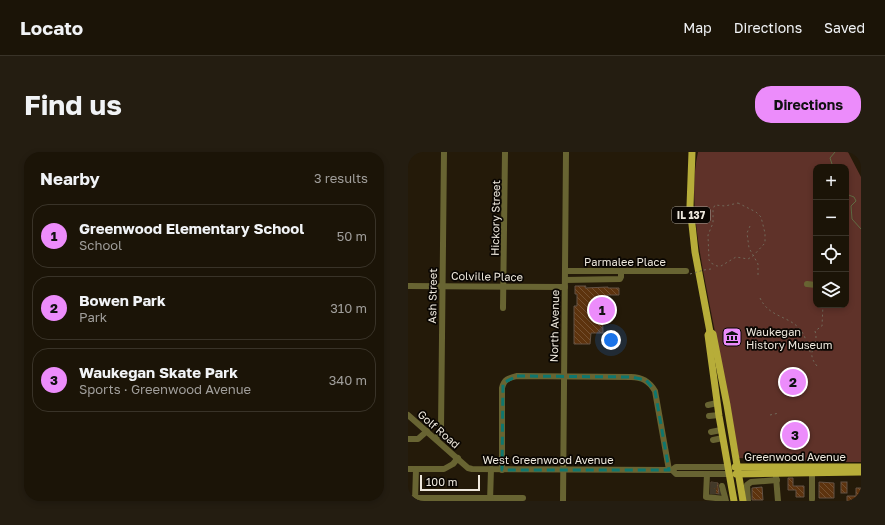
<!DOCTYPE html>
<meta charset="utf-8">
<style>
body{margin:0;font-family:"Golos Text",sans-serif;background:#241d11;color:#f1f3f6}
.controls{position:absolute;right:12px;top:12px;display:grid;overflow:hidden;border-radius:8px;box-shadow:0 2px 6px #0003}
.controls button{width:36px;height:36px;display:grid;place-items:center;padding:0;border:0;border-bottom:1px solid #393328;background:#1b1407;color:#f1f3f6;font:20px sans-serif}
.scale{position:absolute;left:12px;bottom:10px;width:60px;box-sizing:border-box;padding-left:4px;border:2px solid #eee8dd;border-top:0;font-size:11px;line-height:14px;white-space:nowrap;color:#eee8dd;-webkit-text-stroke:3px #0a0602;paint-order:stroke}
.you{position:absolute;left:203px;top:188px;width:14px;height:14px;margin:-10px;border:3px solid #fff;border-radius:50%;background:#1a73e8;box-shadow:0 0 0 6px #1a73e833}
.badge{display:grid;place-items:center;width:26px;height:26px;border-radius:50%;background:#ec8cfb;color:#111;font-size:13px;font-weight:700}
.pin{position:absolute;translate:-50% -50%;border:2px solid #fff;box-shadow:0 1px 4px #0006}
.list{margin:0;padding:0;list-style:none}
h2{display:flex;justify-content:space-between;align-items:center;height:52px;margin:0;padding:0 16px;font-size:17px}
h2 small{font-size:13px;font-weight:400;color:#a09e9b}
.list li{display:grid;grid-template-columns:26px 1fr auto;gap:12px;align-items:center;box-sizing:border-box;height:64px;margin:0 8px 8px;padding:0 8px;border:1px solid #393328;border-radius:16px}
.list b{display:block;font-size:15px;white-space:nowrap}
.list p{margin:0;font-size:13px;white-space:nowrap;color:#a09e9b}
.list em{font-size:13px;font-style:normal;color:#a09e9b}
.icon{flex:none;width:22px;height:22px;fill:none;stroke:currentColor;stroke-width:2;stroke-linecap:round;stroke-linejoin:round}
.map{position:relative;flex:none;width:453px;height:349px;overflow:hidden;border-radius:16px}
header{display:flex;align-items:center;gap:24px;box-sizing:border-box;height:56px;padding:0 20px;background:#1b1407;border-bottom:1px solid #393328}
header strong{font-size:19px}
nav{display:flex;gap:22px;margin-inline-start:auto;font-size:14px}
.intro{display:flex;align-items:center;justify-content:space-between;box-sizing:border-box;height:96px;padding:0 24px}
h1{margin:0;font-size:28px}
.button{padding:10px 18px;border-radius:16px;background:#ec8cfb;color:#111;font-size:14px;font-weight:700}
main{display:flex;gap:24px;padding:0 24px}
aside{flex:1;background:#1b1407;border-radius:16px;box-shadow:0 2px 6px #0003}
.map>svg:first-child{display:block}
.green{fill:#5f3229;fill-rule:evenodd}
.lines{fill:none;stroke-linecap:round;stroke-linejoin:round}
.stream{stroke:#616d44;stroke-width:1}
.building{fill:url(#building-back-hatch);stroke:#645244}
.minor-tunnel{stroke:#423929;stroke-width:6;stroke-dasharray:6 3;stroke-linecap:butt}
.path{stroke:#71695a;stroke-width:1;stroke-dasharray:2 3;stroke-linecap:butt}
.minor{stroke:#686432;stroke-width:6}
.major{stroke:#b7ad39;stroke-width:7}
.path-bridge{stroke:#71695a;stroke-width:1;stroke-dasharray:2 3;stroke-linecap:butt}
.marked{fill:none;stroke:#0f766e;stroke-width:3;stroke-dasharray:8 5;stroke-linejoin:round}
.labels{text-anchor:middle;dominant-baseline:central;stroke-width:3.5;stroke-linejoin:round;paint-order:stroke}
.shield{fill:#0a0602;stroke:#aaa49b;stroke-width:1}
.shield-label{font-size:10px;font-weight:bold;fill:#eee8dd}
.street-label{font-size:11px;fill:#eee8dd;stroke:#0a0602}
.poi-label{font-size:11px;fill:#eee8dd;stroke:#0a0602;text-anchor:start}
</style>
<header>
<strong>Locato</strong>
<nav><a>Map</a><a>Directions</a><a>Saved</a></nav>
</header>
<div class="intro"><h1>Find us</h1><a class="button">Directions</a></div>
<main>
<aside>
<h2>Nearby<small>3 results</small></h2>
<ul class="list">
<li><span class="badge">1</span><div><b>Greenwood Elementary School</b><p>School</p></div><em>50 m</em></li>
<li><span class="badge">2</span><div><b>Bowen Park</b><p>Park</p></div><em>310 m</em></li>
<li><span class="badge">3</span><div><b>Waukegan Skate Park</b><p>Sports · Greenwood Avenue</p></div><em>340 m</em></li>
</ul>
</aside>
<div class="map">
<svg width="453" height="349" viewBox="0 0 453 349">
<defs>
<pattern id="building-back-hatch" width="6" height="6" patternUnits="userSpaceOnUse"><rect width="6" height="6" fill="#5d330e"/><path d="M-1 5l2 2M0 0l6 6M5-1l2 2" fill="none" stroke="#755131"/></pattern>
</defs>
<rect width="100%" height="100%" fill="#241a09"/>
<path class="green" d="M290 0H440L453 25V310H430L331 306C322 257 313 209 303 160 294 112 279 48 290 0ZM408 15H438V153H408Z"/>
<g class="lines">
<g class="stream">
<path d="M425 15 422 6 427 0"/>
<path d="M438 42 446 45 448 49 443 54 444 67 453 77"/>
</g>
</g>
<g class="building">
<path d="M167 134H178L177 136 200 135V136H211V143H199V146H194L195 181H183L182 192H166V154H169V142H167Z"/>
<path d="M327 178 329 190 322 191 320 180Z"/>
<path d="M380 326H385V334H396V345H388V338H380Z"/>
<path d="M303 330 310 331V335L311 342 303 341Z"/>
<path d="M411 330 426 331V346H411Z"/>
<rect x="433" y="330" width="6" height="11"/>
<path d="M354 335 355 348H344V336Z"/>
<path d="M448 336H453V349H439V344H448Z"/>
</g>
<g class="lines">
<g class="minor-tunnel">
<path d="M303 333 314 334"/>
<path d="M302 339 313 340"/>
</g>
<g class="path">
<path d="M330 51 348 60 353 65 357 81V91L345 104 340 107 328 105 313 114H309L303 111 301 108 300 83 305 71V57L307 53 317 54Z"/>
<path d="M342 74 339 81 341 96 350 112V124"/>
<path d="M296 118 303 117H306"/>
<path d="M352 146C361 165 378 163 391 176 398 184 399 193 403 202"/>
<path d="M409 214C396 198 412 195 407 179L414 174 415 153"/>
<path d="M362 263 371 261"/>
</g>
<g class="minor">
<path d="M157 119H278"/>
<path d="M157 128 212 127 213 125V119"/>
<path d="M399 132 408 133"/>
<path d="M0 134 157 135"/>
<path d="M95 156 97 0"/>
<path d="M300 253 309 251"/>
<path d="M0 263 60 316 64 317 264 318 268 315H320"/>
<path d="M301 264 311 263"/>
<path d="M303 280 313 278"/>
<path d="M0 287H10L19 279"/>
<path d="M28 287 33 277 36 0"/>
<path d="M305 288 315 286"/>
<path d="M0 317H36L45 312 50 306"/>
<path d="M94 318V236C96 227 101 226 109 224L223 225C234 225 241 229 247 239L261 318"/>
<path d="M264 318 268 322H322"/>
<path d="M404 321V347"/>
<path d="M299 322 298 345 317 347"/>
<path d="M368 325 370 349"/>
<path d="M314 334 318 349"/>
<path d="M0 346H115"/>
<path d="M7 349 8 317"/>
<path d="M82 349 83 317"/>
<path d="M155 349 158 0"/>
<path d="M340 349 339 333 343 330 369 328"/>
</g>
<g class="major">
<path d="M284 0 282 54 287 100 302 180 300 183 311 264 326 349"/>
<path d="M302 180 305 182 319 253 335 349"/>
<path d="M327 315H453"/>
<path d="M328 322 453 320"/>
</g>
<path class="path-bridge" d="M282 122 296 118"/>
</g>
<path class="marked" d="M109 224 223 225 238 228 247 239 261 318H94L95 231Z"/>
<defs>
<symbol id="museum-square" viewBox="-11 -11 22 22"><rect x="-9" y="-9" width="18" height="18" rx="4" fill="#ec8cfb" stroke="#0a0602"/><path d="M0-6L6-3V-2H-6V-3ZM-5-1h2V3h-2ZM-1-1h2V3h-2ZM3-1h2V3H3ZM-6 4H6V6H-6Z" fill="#111"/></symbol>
</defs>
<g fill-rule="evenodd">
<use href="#museum-square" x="313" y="174" width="22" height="22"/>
</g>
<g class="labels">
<rect class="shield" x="264" y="55" width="38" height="16" rx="3"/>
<g class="shield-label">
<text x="283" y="63">IL 137</text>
</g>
<g class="street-label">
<text transform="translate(87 66) rotate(-89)">Hickory Street</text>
<text x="217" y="109">Parmalee Place</text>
<text transform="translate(79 124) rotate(1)">Colville Place</text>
<text transform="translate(24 144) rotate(-89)">Ash Street</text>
<text transform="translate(146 174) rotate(-89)">North Avenue</text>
<text transform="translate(31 277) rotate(41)">Golf Road</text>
<text x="387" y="304">Greenwood Avenue</text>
<text x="140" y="307">West Greenwood Avenue</text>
</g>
<g class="poi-label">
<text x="338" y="179">Waukegan<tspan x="338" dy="13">History Museum</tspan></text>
</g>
</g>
</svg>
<div class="controls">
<button>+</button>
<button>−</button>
<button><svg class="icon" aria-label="locate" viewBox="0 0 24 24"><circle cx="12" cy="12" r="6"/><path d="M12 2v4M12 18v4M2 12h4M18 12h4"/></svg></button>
<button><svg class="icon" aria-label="layers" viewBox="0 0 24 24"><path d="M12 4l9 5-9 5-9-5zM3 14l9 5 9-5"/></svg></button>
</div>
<div class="scale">100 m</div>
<div class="you"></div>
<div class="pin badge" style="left:194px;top:158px">1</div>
<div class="pin badge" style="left:385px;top:230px">2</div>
<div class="pin badge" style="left:387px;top:283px">3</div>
</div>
</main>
